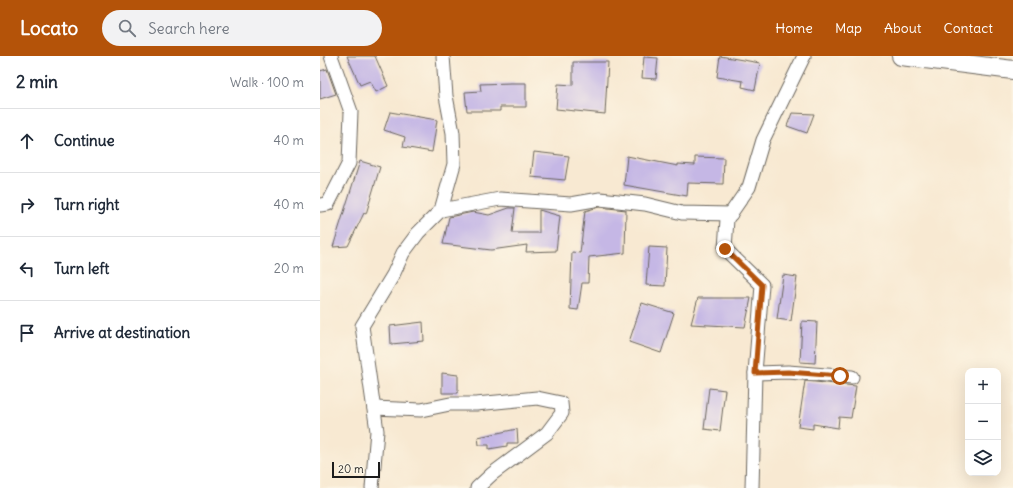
<!DOCTYPE html>
<meta charset="utf-8">
<style>
body{margin:0;font-family:Delius,sans-serif;background:#f2f2f3;color:#1f2937}
.controls{position:absolute;right:12px;bottom:12px;display:grid;overflow:hidden;border-radius:8px;box-shadow:0 4px 16px #0002}
.controls button{width:36px;height:36px;display:grid;place-items:center;padding:0;border:0;border-bottom:1px solid #e0e1e3;background:#fff;color:#1f2937;font:20px sans-serif}
.scale{position:absolute;left:12px;bottom:10px;width:48px;box-sizing:border-box;padding-left:4px;border:2px solid #1c1c1c;border-top:0;font-size:11px;line-height:14px;white-space:nowrap;color:#1c1c1c;-webkit-text-stroke:3px #fcf5e5;paint-order:stroke}
.stop{position:absolute;width:12px;height:12px;margin:-9px;border:3px solid #b45309;border-radius:50%;background:#fff}
.stop.end{background:#b45309;border-color:#fff;box-shadow:0 1px 4px #0008}
.list{margin:0;padding:0;list-style:none}
h2{display:flex;justify-content:space-between;align-items:center;height:52px;margin:0;padding:0 16px;font-size:17px}
h2 small{font-size:13px;font-weight:400;color:#747a83}
.list li{display:grid;grid-template-columns:26px 1fr auto;gap:12px;align-items:center;box-sizing:border-box;height:64px;padding:0 16px;border-top:1px solid #e0e1e3}
.list b{display:block;font-size:15px;white-space:nowrap}
.list em{font-size:13px;font-style:normal;color:#747a83}
.icon{flex:none;width:22px;height:22px;fill:none;stroke:currentColor;stroke-width:2;stroke-linecap:round;stroke-linejoin:round}
.map{position:relative;flex:none;width:693px;height:432px;overflow:hidden}
header{display:flex;align-items:center;gap:24px;box-sizing:border-box;height:56px;padding:0 20px;background:#b45309;color:#fff}
header strong{font-size:19px}
nav{display:flex;gap:22px;margin-inline-start:auto;font-size:14px}
.search{width:280px;height:36px;background:#f2f2f3;display:flex;align-items:center;gap:10px;box-sizing:border-box;padding:0 14px;border-radius:22px;color:#747a83;font-size:15px}
main{display:flex}
aside{flex:1;background:#fff}
.map>svg:first-child{display:block}
.building{fill:#c5b7e5}
.lines{fill:none;stroke-linecap:round;stroke-linejoin:round}
.street-casing{stroke:#69645c;stroke-width:15}
.secondary-casing{stroke:#69645c;stroke-width:20}
.street{stroke:#fff;stroke-width:13}
.secondary{stroke:#fff;stroke-width:18}
.route{stroke:#b45309;stroke-width:5}
</style>
<header>
<strong>Locato</strong>
<div class="search"><svg class="icon" aria-label="search" viewBox="0 0 24 24"><circle cx="10" cy="10" r="6"/><path d="M15 15l6 6"/></svg>Search here</div>
<nav><a>Home</a><a>Map</a><a>About</a><a>Contact</a></nav>
</header>
<main>
<aside>
<h2>2 min<small>Walk · 100 m</small></h2>
<ul class="list">
<li><svg class="icon" aria-label="ahead" viewBox="0 0 24 24"><path d="M12 20V5M6 11l6-6 6 6"/></svg><div><b>Continue</b></div><em>40 m</em></li>
<li><svg class="icon" aria-label="right" viewBox="0 0 24 24"><path d="M7 20v-9h11M14 6l5 5-5 5"/></svg><div><b>Turn right</b></div><em>40 m</em></li>
<li><svg class="icon" aria-label="left" viewBox="0 0 24 24"><path d="M17 20v-9H6M10 6l-5 5 5 5"/></svg><div><b>Turn left</b></div><em>20 m</em></li>
<li><svg class="icon" aria-label="arrive" viewBox="0 0 24 24"><path d="M6 21V4h12l-3 4 3 4H6"/></svg><div><b>Arrive at destination</b></div></li>
</ul>
</aside>
<div class="map">
<svg width="693" height="432" viewBox="0 0 693 432">
<rect width="100%" height="100%" fill="#fcf5e5"/>
<filter id="ink" filterUnits="userSpaceOnUse"><feTurbulence type="fractalNoise" baseFrequency=".025" numOctaves="2"/><feDisplacementMap in="SourceGraphic" scale="8" xChannelSelector="R" yChannelSelector="G"/><feConvolveMatrix kernelMatrix="1 2 1 2 8 2 1 2 1" color-interpolation-filters="sRGB"/></filter>
<filter id="wash" filterUnits="userSpaceOnUse"><feTurbulence type="fractalNoise" baseFrequency=".012" numOctaves="4" result="noise"/><feDisplacementMap in="SourceGraphic" scale="16" xChannelSelector="R" yChannelSelector="G"/><feGaussianBlur stdDeviation="0.9" result="paint"/><feColorMatrix in="noise" values="0 0 0 0 0 0 0 0 0 0 0 0 0 0 0 0 0 1.4 0 .05"/><feComposite in="paint" operator="in"/></filter>
<g filter="url(#wash)">
<rect width="100%" height="100%" fill="#f8e9d2"/>
<g id="blocks">
<g class="building">
<path d="M27 0H55L68 30 56 36 50 25 40 29Z"/>
<path d="M400 0 440 7 435 34 422 31 423 25 397 21Z"/>
<path d="M324 1 338 2 336 23 322 22Z"/>
<path d="M253 6H288L285 58 236 53 238 28 253 29Z"/>
<path d="M7 13 16 38 0 43V15Z"/>
<path d="M191 27H206V51H180V55H147L145 36 161 35 160 28Z"/>
<path d="M70 56 117 64 112 96 83 91 85 81 64 74Z"/>
<path d="M472 57 494 58 487 77 467 70Z"/>
<path d="M214 96 249 100 245 124 211 121Z"/>
<path d="M307 100 358 110V108L375 109V101L404 102 403 128 368 127 367 140 304 129Z"/>
<path d="M40 105 60 111 46 158 44 157 28 190 13 191Z"/>
<path d="M279 151 306 154 305 197 269 201 268 227H262L258 254 250 253 252 196 260 197 265 155Z"/>
<path d="M189 152H195L192 177H219V154L240 160 236 195 206 196 207 189 171 194 123 188 129 161 153 156 169 159Z"/>
<path d="M329 191 347 192 345 230 326 229Z"/>
<path d="M463 219 477 221 471 265 457 263Z"/>
<path d="M378 242H431L425 271 371 268Z"/>
<path d="M322 247 354 257 341 297 309 286Z"/>
<path d="M482 265 497 266 495 307 480 306Z"/>
<path d="M103 266 104 285 71 288 70 270Z"/>
<path d="M122 317 138 319V337H122Z"/>
<path d="M485 325 536 330 531 362 519 361 518 372 493 368V373L478 371Z"/>
<path d="M389 332 405 334 400 375 384 373Z"/>
<path d="M197 373 198 387H187V390L169 393V389H159L158 381Z"/>
</g>
</g>
</g>
<g filter="url(#ink)">
<use href="#blocks" fill-opacity="0" stroke="#69645c" stroke-width="1"/>
<g class="lines">
<defs>
<g id="street">
<path d="M484 0 443 84 429 131 407 163 405 193 442 229 435 317 468 316 532 321"/>
<path d="M0 149 8 148 29 107 31 56 11 0"/>
<path d="M121 154 180 143 251 148 280 143 325 148 362 157 411 158"/>
<path d="M54 352 101 354 130 348H156L217 342 241 347 242 357 227 377 172 418 157 432"/>
<path d="M52 432 57 375 42 270 73 219 83 197 98 177 121 154 134 108 133 77 126 40 123 0"/>
<path d="M432 432 435 317"/>
</g>
<path id="secondary" d="M581 0 693 14"/>
</defs>
<use href="#street" class="street-casing"/>
<use href="#secondary" class="secondary-casing"/>
<use href="#street" class="street"/>
<use href="#secondary" class="secondary"/>
</g>
</g>
<g class="lines" filter="url(#ink)">
<path class="route" d="M405 193 442 229 435 317 468 316 520 320"/>
</g>
</svg>
<div class="controls">
<button>+</button>
<button>−</button>
<button><svg class="icon" aria-label="layers" viewBox="0 0 24 24"><path d="M12 4l9 5-9 5-9-5zM3 14l9 5 9-5"/></svg></button>
</div>
<div class="scale">20 m</div>
<div class="stop" style="left:520px;top:320px"></div>
<div class="stop end" style="left:405px;top:193px"></div>
</div>
</main>
